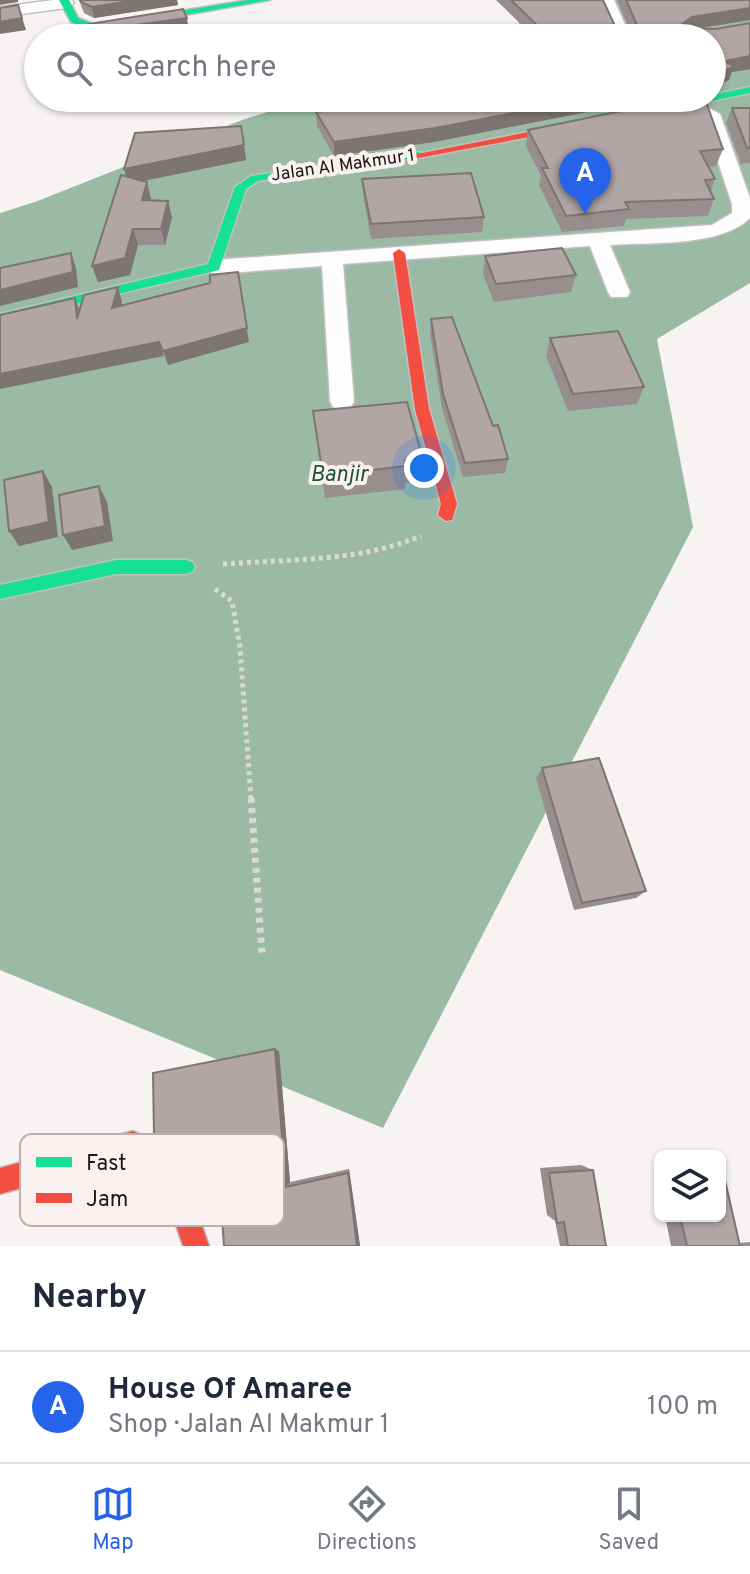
<!DOCTYPE html>
<meta charset="utf-8">
<style>
body{margin:0;font-family:Overpass,sans-serif;background:#f2f2f3;color:#1f2937}
.controls{position:absolute;right:24px;bottom:24px;display:grid;overflow:hidden;border-radius:12px;box-shadow:0 2px 6px #0004}
.controls button{width:72px;height:72px;display:grid;place-items:center;padding:0;border:0;border-bottom:2px solid #e0e1e3;background:#fff;color:#1f2937;font:40px sans-serif}
.you{position:absolute;left:424px;top:468px;width:28px;height:28px;margin:-20px;border:6px solid #fff;border-radius:50%;background:#1a73e8;box-shadow:0 0 0 12px #1a73e833}
.badge{display:grid;place-items:center;width:52px;height:52px;border-radius:50%;background:#2563eb;color:#fff;font-size:26px;font-weight:700}
.pin{position:absolute;translate:-50% -66px;filter:drop-shadow(0 2px 4px #0008)}
.pin::after{content:'';position:absolute;top:42px;width:28px;height:24px;background:inherit;clip-path:polygon(0 0,100% 0,50% 100%)}
.list{margin:0;padding:0;list-style:none}
h2{display:flex;justify-content:space-between;align-items:center;height:104px;margin:0;padding:0 32px;font-size:34px}
h2 small{font-size:26px;font-weight:400;color:#747a83}
.list li{display:grid;grid-template-columns:52px 1fr auto;gap:24px;align-items:center;box-sizing:border-box;height:112px;padding:0 32px;border-top:2px solid #e0e1e3}
.list b{display:block;font-size:30px;white-space:nowrap}
.list p{margin:0;font-size:26px;white-space:nowrap;color:#747a83}
.list em{font-size:26px;font-style:normal;color:#747a83}
.icon{flex:none;width:44px;height:44px;fill:none;stroke:currentColor;stroke-width:2;stroke-linecap:round;stroke-linejoin:round}
.map{position:relative;flex:none;width:750px;height:1246px;overflow:hidden}
.search{position:absolute;background:#fff;box-shadow:0 2px 6px #0004;left:24px;right:24px;top:24px;height:88px;display:flex;align-items:center;gap:20px;box-sizing:border-box;padding:0 28px;border-radius:44px;color:#747a83;font-size:30px}
.sheet{height:216px;background:#fff}
nav{display:flex;justify-content:space-around;align-items:center;box-sizing:border-box;height:112px;border-top:2px solid #e0e1e3;background:#fff;font-size:22px;color:#747a83}
nav a{display:grid;justify-items:center;gap:4px}
nav .on{color:#2563eb}
.map>svg:first-child{display:block}
.water{fill:#9abaa6}
.lines{fill:none;stroke-linecap:round;stroke-linejoin:round}
.street-casing{stroke:#c4c0c0;stroke-width:3}
.fast-casing{stroke:#c4c0c0;stroke-width:3}
.jam-casing{stroke:#c4c0c0;stroke-width:3}
.path-far1{stroke:#d9d9d9;stroke-width:5;stroke-dasharray:4 4;stroke-linecap:butt}
.path{stroke:#d9d9d9;stroke-width:7;stroke-dasharray:5 5;stroke-linecap:butt}
.street{fill:#fefdfd;fill-rule:evenodd}
.fast{fill:#16e098;fill-rule:evenodd}
.jam{fill:#f24e42;fill-rule:evenodd}
.wall{fill:#998e8f}
.shaded-wall{fill:#7d7474}
.building{fill:#b2a5a6;stroke:#7d7474;stroke-width:2}
.labels{text-anchor:middle;dominant-baseline:central;stroke-width:8;stroke-linejoin:round;paint-order:stroke}
.far-street-label{font-size:18px;fill:#1b1717;stroke:#fbf0f0}
.water-label{font-size:22px;font-style:italic;fill:#195337;stroke:#fbf0f0}
.key{fill:#fbf0f0;stroke:#b8afaf;stroke-width:2}
.key-label{font-size:22px;fill:#1b1717}
</style>
<div class="map">
<svg width="750" height="1246" viewBox="0 0 750 1246">
<rect width="100%" height="100%" fill="#f8f3f3"/>
<path class="water" d="M509 0H750V283L657 339 693 527 383 1128 0 970V213L35 202 242 120 312 98H712V38H500L522 31Z"/>
<g class="lines">
<defs>
<g id="street">
<path d="M54 0H72L74 3 66 8 0 17V7Z"/>
<path d="M598 0H614L631 38H615Z"/>
<path d="M689 98 720 114 750 198V218C721 247 651 242 610 245L630 292 627 297H611L608 292 590 246 343 264 354 401 351 407 342 410 333 407 330 401 322 266 214 274 203 267 214 260 712 225 732 213V204L703 117 681 103Z"/>
</g>
<g id="fast">
<path d="M59 0H69L78 18 95 25 248 0H270L94 31 71 22Z"/>
<path d="M750 87V93L645 115 640 112 697 98H712V95Z"/>
<path d="M418 152 422 153V157L258 181 246 189 219 270 0 322V314L208 264 235 187 251 176Z"/>
<path d="M116 560H186L192 562 195 567 192 572 186 574H116L0 599V585Z"/>
</g>
<g id="jam">
<path d="M584 121 588 122V126L418 158 412 155Z"/>
<path d="M399 249 405 253 429 409 457 504 452 520 446 521 438 515 441 504 415 409 393 253Z"/>
<path d="M133 1131 142 1135 194 1203 209 1246H183L174 1219 128 1158 0 1194V1168Z"/>
</g>
</defs>
<use href="#street" class="street-casing"/>
<use href="#fast" class="fast-casing"/>
<use href="#jam" class="jam-casing"/>
<g class="path-far1">
<path d="M223 564C290 559 359 562 421 536"/>
<path d="M215 589 232 601 240 647 251 800"/>
</g>
<path class="path" d="M251 798 262 954"/>
<use href="#street" class="street"/>
<use href="#fast" class="fast"/>
<use href="#jam" class="jam"/>
</g>
<g class="wall">
<path d="M79 0H177L178 5 94 18 84 13Z"/>
<path d="M496 0H603L615 26H628L617 0H750V20L700 28 716 29 750 23V69L732 72 729 80 712 87V38H502L522 37 523 32 528 31Z"/>
<path d="M388 98H658L434 142 334 156 317 126 316 112 390 101Z"/>
<path d="M732 108H750V163L741 164 726 123Z"/>
<path d="M241 126 246 160 143 181 151 199 150 200 172 217 165 245H138L130 275 98 282 126 176Z"/>
<path d="M528 130 723 149 716 166 709 167 715 179 711 191 714 199 708 216 626 219 624 226 562 232 539 185 541 176 526 146Z"/>
<path d="M362 179 484 217 482 232 371 239 363 195Z"/>
<path d="M485 256 576 275 571 292 494 302 483 274Z"/>
<path d="M431 319 493 426 508 459 505 473 463 477 442 408 430 334Z"/>
<path d="M550 338 644 387 637 404 568 411 546 356Z"/>
<path d="M313 411 423 459 421 481 405 483V489L325 498Z"/>
<path d="M542 768 646 891 636 898 574 910 536 778Z"/>
<path d="M275 1049 279 1051 290 1182 349 1169 360 1246H224L219 1174Z"/>
<path d="M581 1165 593 1170 606 1246H560L555 1221 547 1215 540 1168Z"/>
<path d="M720 1175 724 1176 739 1243 750 1242V1246H671L665 1216H720Z"/>
<path d="M657 1176H660V1192Z"/>
</g>
<g class="shaded-wall">
<path d="M0 0H18V2L0 5Z"/>
<path d="M136 0H177L178 5 94 18 92 7Z"/>
<path d="M18 5 26 30 0 34V22Z"/>
<path d="M750 8V20L688 30 682 24 692 17Z"/>
<path d="M187 18 189 32 147 38H94L92 31Z"/>
<path d="M750 56V69L732 72 729 80 712 87 714 74 725 61Z"/>
<path d="M592 98H658L434 142 334 156V142Z"/>
<path d="M244 145 246 160 128 184 124 169Z"/>
<path d="M147 182 151 199 146 216 142 200Z"/>
<path d="M168 201 172 217 165 245 161 229Z"/>
<path d="M133 229 138 245 130 275 98 282 92 266Z"/>
<path d="M71 253 76 268 78 287 0 306V290Z"/>
<path d="M238 272 249 342 168 365 163 351Z"/>
<path d="M118 287 122 302 117 323 112 308Z"/>
<path d="M75 298 80 312 77 319Z"/>
<path d="M159 342 164 356 0 389V374Z"/>
<path d="M43 471 52 487 58 537 19 546 9 531Z"/>
<path d="M99 486 107 502 113 541 72 550 63 535Z"/>
<path d="M275 1049 279 1051 290 1182 286 1187Z"/>
<path d="M349 1169 360 1246H357L348 1173Z"/>
</g>
<g class="building">
<path d="M80 0H136L92 7 81 2Z"/>
<path d="M511 0H603L615 26 637 25 626 0H750V8L692 17 682 24 685 28 716 29 750 23V56L725 61 734 67 714 74V81H712V38H502L526 37 523 32 542 30Z"/>
<path d="M18 5 22 18 0 22V8Z"/>
<path d="M183 9 187 18 92 31 89 24Z"/>
<path d="M395 98H592L435 128 334 142 316 112 397 100Z"/>
<path d="M685 98H699L706 102 723 149 700 151 715 179 705 180 714 199 625 202 629 209 566 216 542 168H548L528 130Z"/>
<path d="M732 108H750V148H747Z"/>
<path d="M241 126 244 145 124 169 135 133Z"/>
<path d="M471 173 484 217 371 224 362 179Z"/>
<path d="M121 175 147 182 142 200 168 201 161 229H133L125 258 92 266Z"/>
<path d="M562 248 576 275 496 284 485 256Z"/>
<path d="M71 253 73 272 0 290V268Z"/>
<path d="M238 272 247 328 163 351 159 342 0 374V315L75 298 77 319 84 295 118 287 112 308 210 283V275Z"/>
<path d="M452 317 493 426 498 425 508 459 465 463 443 394 431 319Z"/>
<path d="M618 331 644 387 573 394 550 338Z"/>
<path d="M407 402 423 459 405 460 406 466 323 476 313 411Z"/>
<path d="M43 471 49 522 9 531 4 480Z"/>
<path d="M99 486 105 526 63 535 59 495Z"/>
<path d="M599 758 646 891 582 903 542 768Z"/>
<path d="M275 1049 286 1187 348 1173 357 1246H224L219 1174 190 1180 173 1154 154 1134 153 1073Z"/>
<path d="M593 1170 606 1246H568L564 1222 557 1223 549 1173Z"/>
<path d="M724 1176 740 1246H687L680 1216H720V1177Z"/>
</g>
<g class="labels">
<g class="far-street-label">
<text transform="translate(343 166) rotate(-8)">Jalan Al Makmur 1</text>
</g>
<g class="water-label">
<text x="339" y="475">Banjir</text>
</g>
</g>
<rect x="20" y="1134" width="264" height="92" rx="12" class="key"/>
<rect x="36" y="1157" width="36" height="10" fill="#16e098"/>
<rect x="36" y="1193" width="36" height="10" fill="#f24e42"/>
<g class="key-label">
<text x="86" y="1170">Fast</text>
<text x="86" y="1206">Jam</text>
</g>
</svg>
<div class="controls">
<button><svg class="icon" aria-label="layers" viewBox="0 0 24 24"><path d="M12 4l9 5-9 5-9-5zM3 14l9 5 9-5"/></svg></button>
</div>
<div class="you"></div>
<div class="pin badge" style="left:585px;top:214px">A</div>
<div class="search"><svg class="icon" aria-label="search" viewBox="0 0 24 24"><circle cx="10" cy="10" r="6"/><path d="M15 15l6 6"/></svg>Search here</div>
</div>
<section class="sheet">
<h2>Nearby<small></small></h2>
<ul class="list">
<li><span class="badge">A</span><div><b>House Of Amaree</b><p>Shop · Jalan Al Makmur 1</p></div><em>100 m</em></li>
</ul>
</section>
<nav>
<a class="on"><svg class="icon" aria-label="map" viewBox="0 0 24 24"><path d="M3 6l6-2 6 2 6-2v14l-6 2-6-2-6 2zM9 4v14M15 6v14"/></svg>Map</a>
<a><svg class="icon" aria-label="directions" viewBox="0 0 24 24"><path d="M12 3l9 9-9 9-9-9zM9 14v-3h6M13 9l2 2-2 2"/></svg>Directions</a>
<a><svg class="icon" aria-label="saved" viewBox="0 0 24 24"><path d="M7 4h10v16l-5-4-5 4z"/></svg>Saved</a>
</nav>
